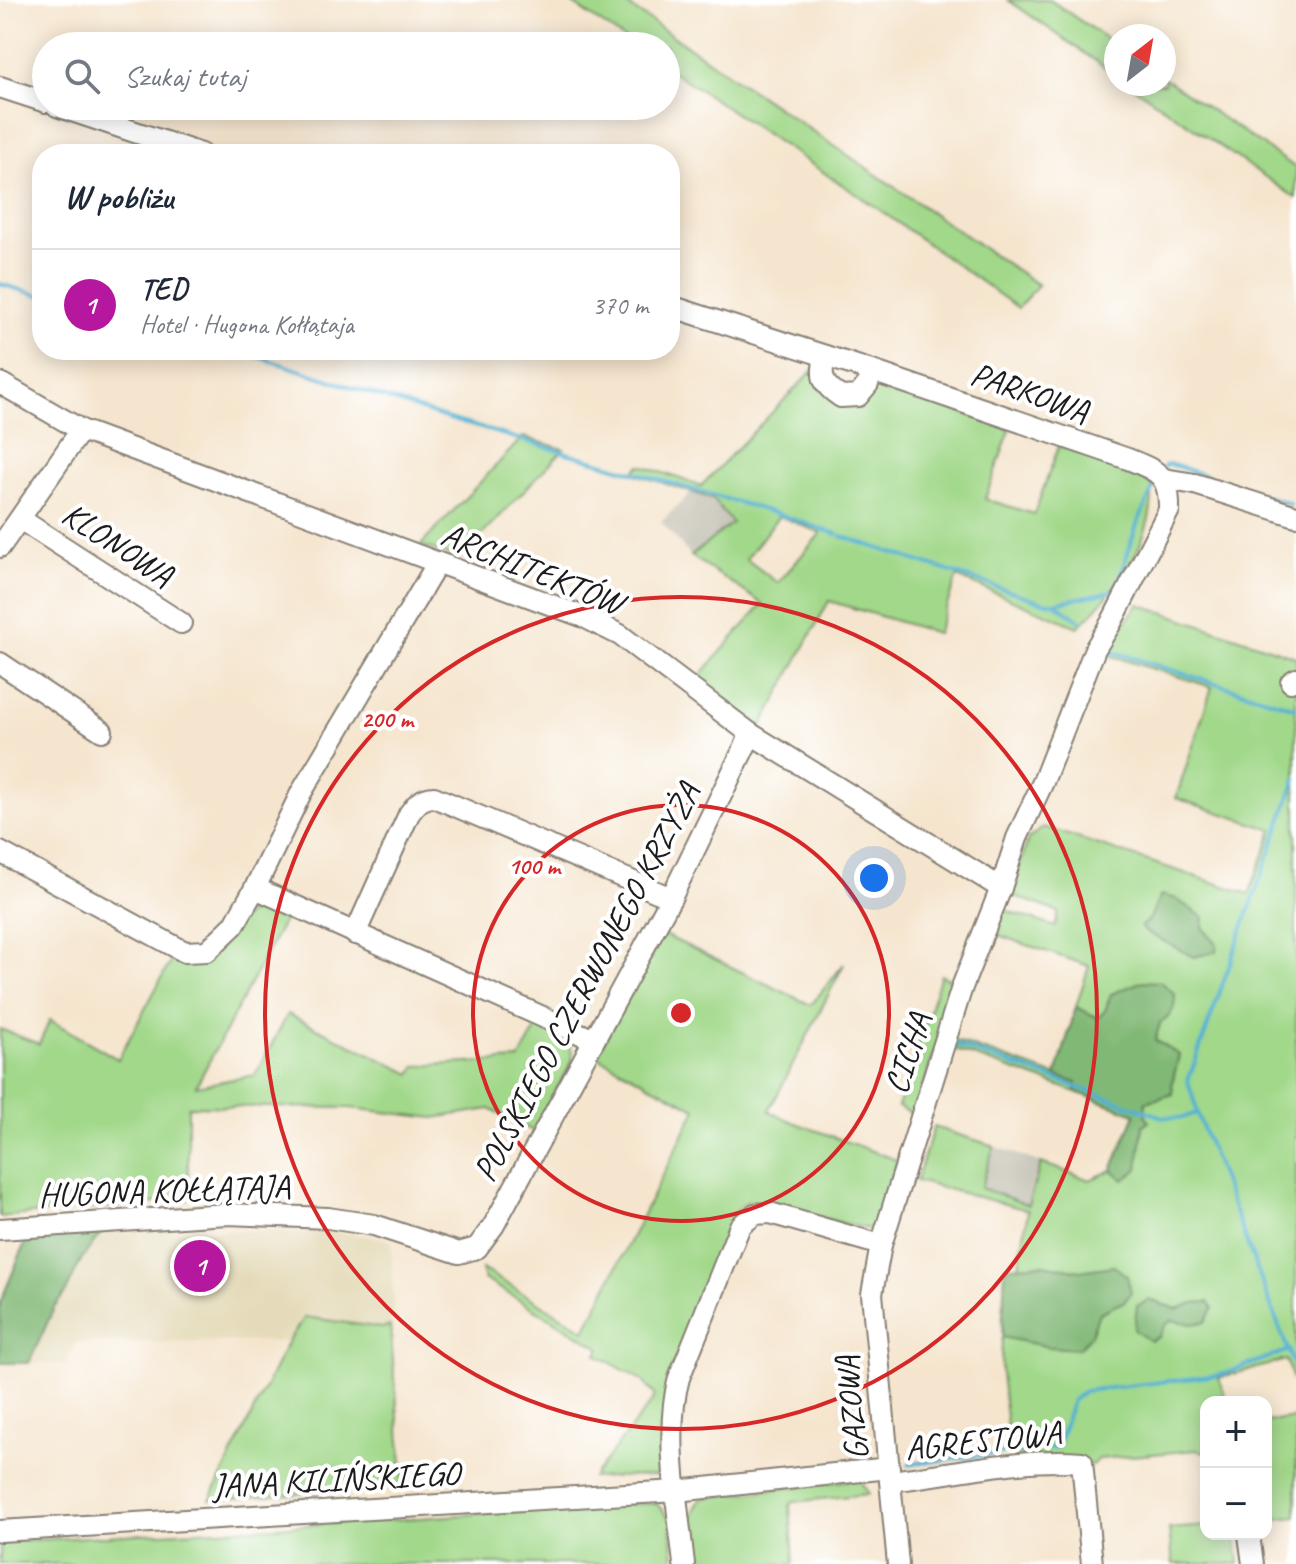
<!DOCTYPE html>
<html lang="pl">
<meta charset="utf-8">
<style>
body{margin:0;font-family:Caveat,sans-serif;background:#f2f2f3;color:#1f2937}
.controls{position:absolute;right:24px;bottom:24px;display:grid;overflow:hidden;border-radius:16px;box-shadow:0 4px 20px #0003}
.controls button{width:72px;height:72px;display:grid;place-items:center;padding:0;border:0;border-bottom:2px solid #e0e1e3;background:#fff;color:#1f2937;font:40px sans-serif}
.compass{position:absolute;left:1104px;top:24px;width:72px;height:72px;border-radius:50%;background:#fff;box-shadow:0 4px 20px #0003;rotate:31deg}
.you{position:absolute;left:874px;top:878px;width:28px;height:28px;margin:-20px;border:6px solid #fff;border-radius:50%;background:#1a73e8;box-shadow:0 0 0 12px #1a73e833}
.badge{display:grid;place-items:center;width:52px;height:52px;border-radius:50%;background:#b5179e;color:#fff;font-size:26px;font-weight:700}
.pin{position:absolute;translate:-50% -50%;border:4px solid #fff;box-shadow:0 2px 8px #0006}
.list{margin:0;padding:0;list-style:none}
h2{display:flex;justify-content:space-between;align-items:center;height:104px;margin:0;padding:0 32px;font-size:34px}
h2 small{font-size:26px;font-weight:400;color:#747a83}
.list li{display:grid;grid-template-columns:52px 1fr auto;gap:24px;align-items:center;box-sizing:border-box;height:112px;padding:0 32px;border-top:2px solid #e0e1e3}
.list b{display:block;font-size:30px;white-space:nowrap}
.list p{margin:0;font-size:26px;white-space:nowrap;color:#747a83}
.list em{font-size:26px;font-style:normal;color:#747a83}
.icon{flex:none;width:44px;height:44px;fill:none;stroke:currentColor;stroke-width:2;stroke-linecap:round;stroke-linejoin:round}
.map{position:relative;flex:none;width:1296px;height:1564px;overflow:hidden}
.search{position:absolute;background:#fff;box-shadow:0 4px 20px #0003;left:32px;top:32px;width:648px;height:88px;display:flex;align-items:center;gap:20px;box-sizing:border-box;padding:0 28px;border-radius:44px;color:#747a83;font-size:30px}
.panel{position:absolute;background:#fff;box-shadow:0 4px 20px #0003;left:32px;top:144px;width:648px;height:216px;border-radius:32px}
.map>svg:first-child{display:block}
.built{fill:#e5dbba}
.industrial{fill:#c7c5b8}
.green{fill:#a1d889;stroke:#5e7a52;stroke-width:2;fill-rule:evenodd}
.forest{fill:#80b875;stroke:#4e6a48;stroke-width:2}
.lines{fill:none;stroke-linecap:round;stroke-linejoin:round}
.stream{stroke:#53b1d1;stroke-width:4}
.minor-casing{stroke:#888075;stroke-width:24}
.minor{stroke:#fff;stroke-width:20}
.ring{fill:none;stroke:#d62828;stroke-width:4}
.labels{text-anchor:middle;dominant-baseline:central;stroke-width:8;stroke-linejoin:round;paint-order:stroke}
.street-label{font-size:34px;fill:#1c1c1c;stroke:#fff}
.centre{fill:#d62828;stroke:#fff;stroke-width:4}
.ring-label{font-size:24px;text-anchor:middle;font-weight:bold;fill:#d62828;stroke:#fff;stroke-width:8;stroke-linejoin:round;paint-order:stroke}
</style>
<div class="map">
<svg width="1296" height="1564" viewBox="0 0 1296 1564">
<rect width="100%" height="100%" fill="#fff"/>
<filter id="ink" filterUnits="userSpaceOnUse"><feTurbulence type="fractalNoise" baseFrequency=".0125" numOctaves="2"/><feDisplacementMap in="SourceGraphic" scale="16" xChannelSelector="R" yChannelSelector="G"/><feConvolveMatrix kernelMatrix="1 2 1 2 8 2 1 2 1" color-interpolation-filters="sRGB"/></filter>
<filter id="wash" filterUnits="userSpaceOnUse"><feTurbulence type="fractalNoise" baseFrequency=".006" numOctaves="4" result="noise"/><feDisplacementMap in="SourceGraphic" scale="32" xChannelSelector="R" yChannelSelector="G"/><feGaussianBlur stdDeviation="1.8" result="paint"/><feColorMatrix in="noise" values="0 0 0 0 0 0 0 0 0 0 0 0 0 0 0 0 0 1.4 0 .05"/><feComposite in="paint" operator="in"/></filter>
<g filter="url(#wash)">
<rect width="100%" height="100%" fill="#f5e5ce"/>
<path class="built" d="M103 1230 336 1232 381 1238 391 1241 394 1316 390 1326 382 1328 305 1317 288 1341 76 1343 65 1364 29 1363 54 1308 67 1290 81 1260Z"/>
<g class="industrial">
<path d="M692 492 713 499 733 522 691 556 661 522Z"/>
<path d="M994 1146 1041 1163 1029 1205 980 1188Z"/>
</g>
<g class="green">
<path d="M567 0H620L1038 285 1018 308 877 208 666 67V46H635Z"/>
<path d="M1008 0H1050L1116 45V75Z"/>
<path d="M1164 78 1296 168V198L1129 84H1164Z"/>
<path d="M816 367 843 402 878 381 1010 430 985 499 1034 514 1059 446 1131 469 1152 484C1156 538 1116 591 1078 627L957 577 937 633 829 601 762 726 697 679 763 604 691 556 732 523 713 499 632 473 640 465 701 486ZM779 516 821 533 778 583 746 559Z"/>
<path d="M523 437 564 449 459 559 421 545Z"/>
<path d="M1139 604 1296 657V1388L1286 1360 1219 1378 1227 1402H1206V1452L1196 1450 1099 1459 1092 1465 1010 1455 1001 1373 1002 1337 1049 1347 1091 1335 1099 1313 1125 1301 1114 1266 1080 1271 1043 1264 1019 1266 1028 1210 916 1181 934 1127 994 1146 981 1188 1028 1205 1041 1163 1090 1180 1112 1170 1117 1173 1143 1125 1146 1102 1173 1094 1172 1083 1179 1055 1155 1040 1160 1023 1143 981 1111 994 1105 1011 1098 1018 1076 1007 1089 966 995 934 1005 910 1055 927 1059 912 1011 895 1028 839 1044 827 1249 894 1273 830 1176 798 1212 687 1101 653ZM1161 895C1178 909 1214 928 1217 951L1194 957 1146 932 1141 926 1149 920ZM1149 1300 1177 1309 1193 1303 1209 1302 1192 1324 1172 1320 1164 1326 1137 1320V1306Z"/>
<path d="M266 902 290 909 196 1086 255 1075 288 1014 411 1074 416 1066 519 1060 539 1023 569 1037 573 1060 533 1131 490 1109 434 1118 350 1108 188 1106V1200L0 1217V1029L39 1044 50 1020 118 1059 173 957 195 961 253 909Z"/>
<path d="M662 934 811 1005 844 964 769 1111 793 1122 897 1160 876 1229 872 1230 749 1201 737 1209 669 1375 666 1463 662 1464 661 1470 656 1475 592 1478 654 1399V1394L643 1381 597 1355 600 1348 484 1279 482 1269 585 1330 696 1109 596 1056Z"/>
<path d="M941 975 957 983 914 1115 898 1107Z"/>
<path d="M956 1041 1077 1083 1076 1092 953 1049Z"/>
<path d="M305 1317 382 1328 390 1326 404 1486 210 1500 288 1341Z"/>
<path d="M1296 1418V1517L1266 1520V1422Z"/>
<path d="M859 1479 869 1494 793 1502 790 1506 794 1564H694C690 1539 685 1518 702 1498Z"/>
<path d="M594 1504H657L671 1520 674 1564H0V1542C198 1530 397 1523 594 1504Z"/>
<path d="M1206 1526V1534H1235L1239 1564H1173L1169 1529Z"/>
</g>
<g class="forest">
<path d="M1161 895 1176 899 1204 918 1203 929 1216 942 1217 951 1194 957 1146 932 1141 927 1149 920Z"/>
<path d="M1143 981 1161 982 1175 994C1175 1007 1172 1017 1160 1023L1155 1040 1179 1055 1172 1083 1173 1094 1146 1102 1145 1114 1149 1122 1143 1125 1138 1169 1124 1180 1112 1170 1135 1114 1076 1092 1077 1083 1056 1076 1076 1007 1098 1018 1105 1011 1111 994Z"/>
<path d="M103 1230 81 1260 67 1290 54 1308 29 1363H0V1303L28 1236Z"/>
<path d="M1043 1264 1080 1271 1114 1266 1127 1276 1131 1293 1125 1301 1099 1313 1091 1335 1078 1349 1049 1347 1002 1337 1005 1267Z"/>
<path d="M1149 1300 1177 1309 1193 1303 1209 1302 1213 1308 1205 1322 1192 1324 1172 1320 1164 1326 1159 1337 1150 1341 1134 1330 1137 1306Z"/>
</g>
<g class="lines">
<g class="stream">
<path d="M0 284 42 296"/>
<path d="M238 350 446 418 771 512 837 534"/>
<path d="M1164 467 1169 464 1186 469 1290 504"/>
<path d="M841 536 1043 602 1054 603 1113 591 1118 584 1136 527 1155 484"/>
<path d="M1056 604 1081 621"/>
<path d="M1110 651 1296 708"/>
<path d="M1296 779 1188 1081 1199 1118 1296 1371"/>
<path d="M956 1045 1163 1117 1183 1118 1196 1113"/>
<path d="M909 1464 1057 1447 1073 1400 1084 1391 1220 1375 1289 1350"/>
</g>
</g>
</g>
<g filter="url(#ink)">
<g class="lines">
<defs>
<g id="minor">
<path d="M0 87 46 102"/>
<path d="M57 106 201 154"/>
<path d="M670 306 872 371 1128 459C1158 471 1170 475 1169 510L1111 623 1095 649 1043 782 1017 838 1001 888 962 987 881 1245 872 1294 898 1564"/>
<path d="M825 356C820 377 822 385 841 397L858 396 868 384 872 371"/>
<path d="M0 383 81 430 584 617 620 635 751 734 1001 888"/>
<path d="M1164 479 1195 484 1296 516"/>
<path d="M20 519 181 623"/>
<path d="M0 547 81 430"/>
<path d="M0 663 102 731"/>
<path d="M1291 682 1296 679"/>
<path d="M0 852 185 952 207 951 234 925 255 888 301 793 437 564"/>
<path d="M255 888 594 1040"/>
<path d="M355 934 409 814C417 803 421 798 434 797L671 898"/>
<path d="M0 1229 227 1214 328 1218 374 1225 459 1253 477 1248 494 1225 671 898 751 734"/>
<path d="M890 1481C953 1474 1019 1457 1082 1462L1092 1564"/>
<path d="M0 1531 677 1491 889 1468"/>
<path d="M1249 1535 1253 1564"/>
<path d="M684 1564C678 1509 664 1431 679 1378L740 1226 755 1214 770 1213 881 1245"/>
</g>
</defs>
<use href="#minor" class="minor-casing"/>
<use href="#minor" class="minor"/>
</g>
</g>
<g class="ring">
<circle cx="681" cy="1013" r="208"/>
<circle cx="681" cy="1013" r="416"/>
</g>
<g class="labels">
<g class="street-label">
<text transform="translate(1030 392) rotate(19)">PARKOWA</text>
<text transform="translate(118 544) rotate(33)">KLONOWA</text>
<text transform="translate(532 568) rotate(22)">ARCHITEKTÓW</text>
<text transform="translate(586 982) rotate(-62)">POLSKIEGO CZERWONEGO KRZYŻA</text>
<text transform="translate(907 1053) rotate(-72)">CICHA</text>
<text transform="translate(164 1190) rotate(-2)">HUGONA KOŁŁĄTAJA</text>
<text transform="translate(851 1408) rotate(-96)">GAZOWA</text>
<text transform="translate(983 1440) rotate(-6)">AGRESTOWA</text>
<text transform="translate(336 1479) rotate(-3)">JANA KILIŃSKIEGO</text>
</g>
</g>
<circle cx="681" cy="1013" r="12" class="centre"/>
<g class="ring-label">
<text x="387" y="727">200 m</text>
<text x="534" y="874">100 m</text>
</g>
</svg>
<div class="controls">
<button>+</button>
<button>−</button>
</div>
<svg class="compass" viewBox="-18 -18 36 36"><path d="M0-13l5 13h-10z" fill="#e53935"/><path d="M0 13l5-13h-10z" fill="#747a83"/></svg>
<div class="you"></div>
<div class="pin badge" style="left:200px;top:1266px">1</div>
<div class="search"><svg class="icon" aria-label="search" viewBox="0 0 24 24"><circle cx="10" cy="10" r="6"/><path d="M15 15l6 6"/></svg>Szukaj tutaj</div>
<section class="panel">
<h2>W pobliżu<small></small></h2>
<ul class="list">
<li><span class="badge">1</span><div><b>TED</b><p>Hotel · Hugona Kołłątaja</p></div><em>370 m</em></li>
</ul>
</section>
</div>
